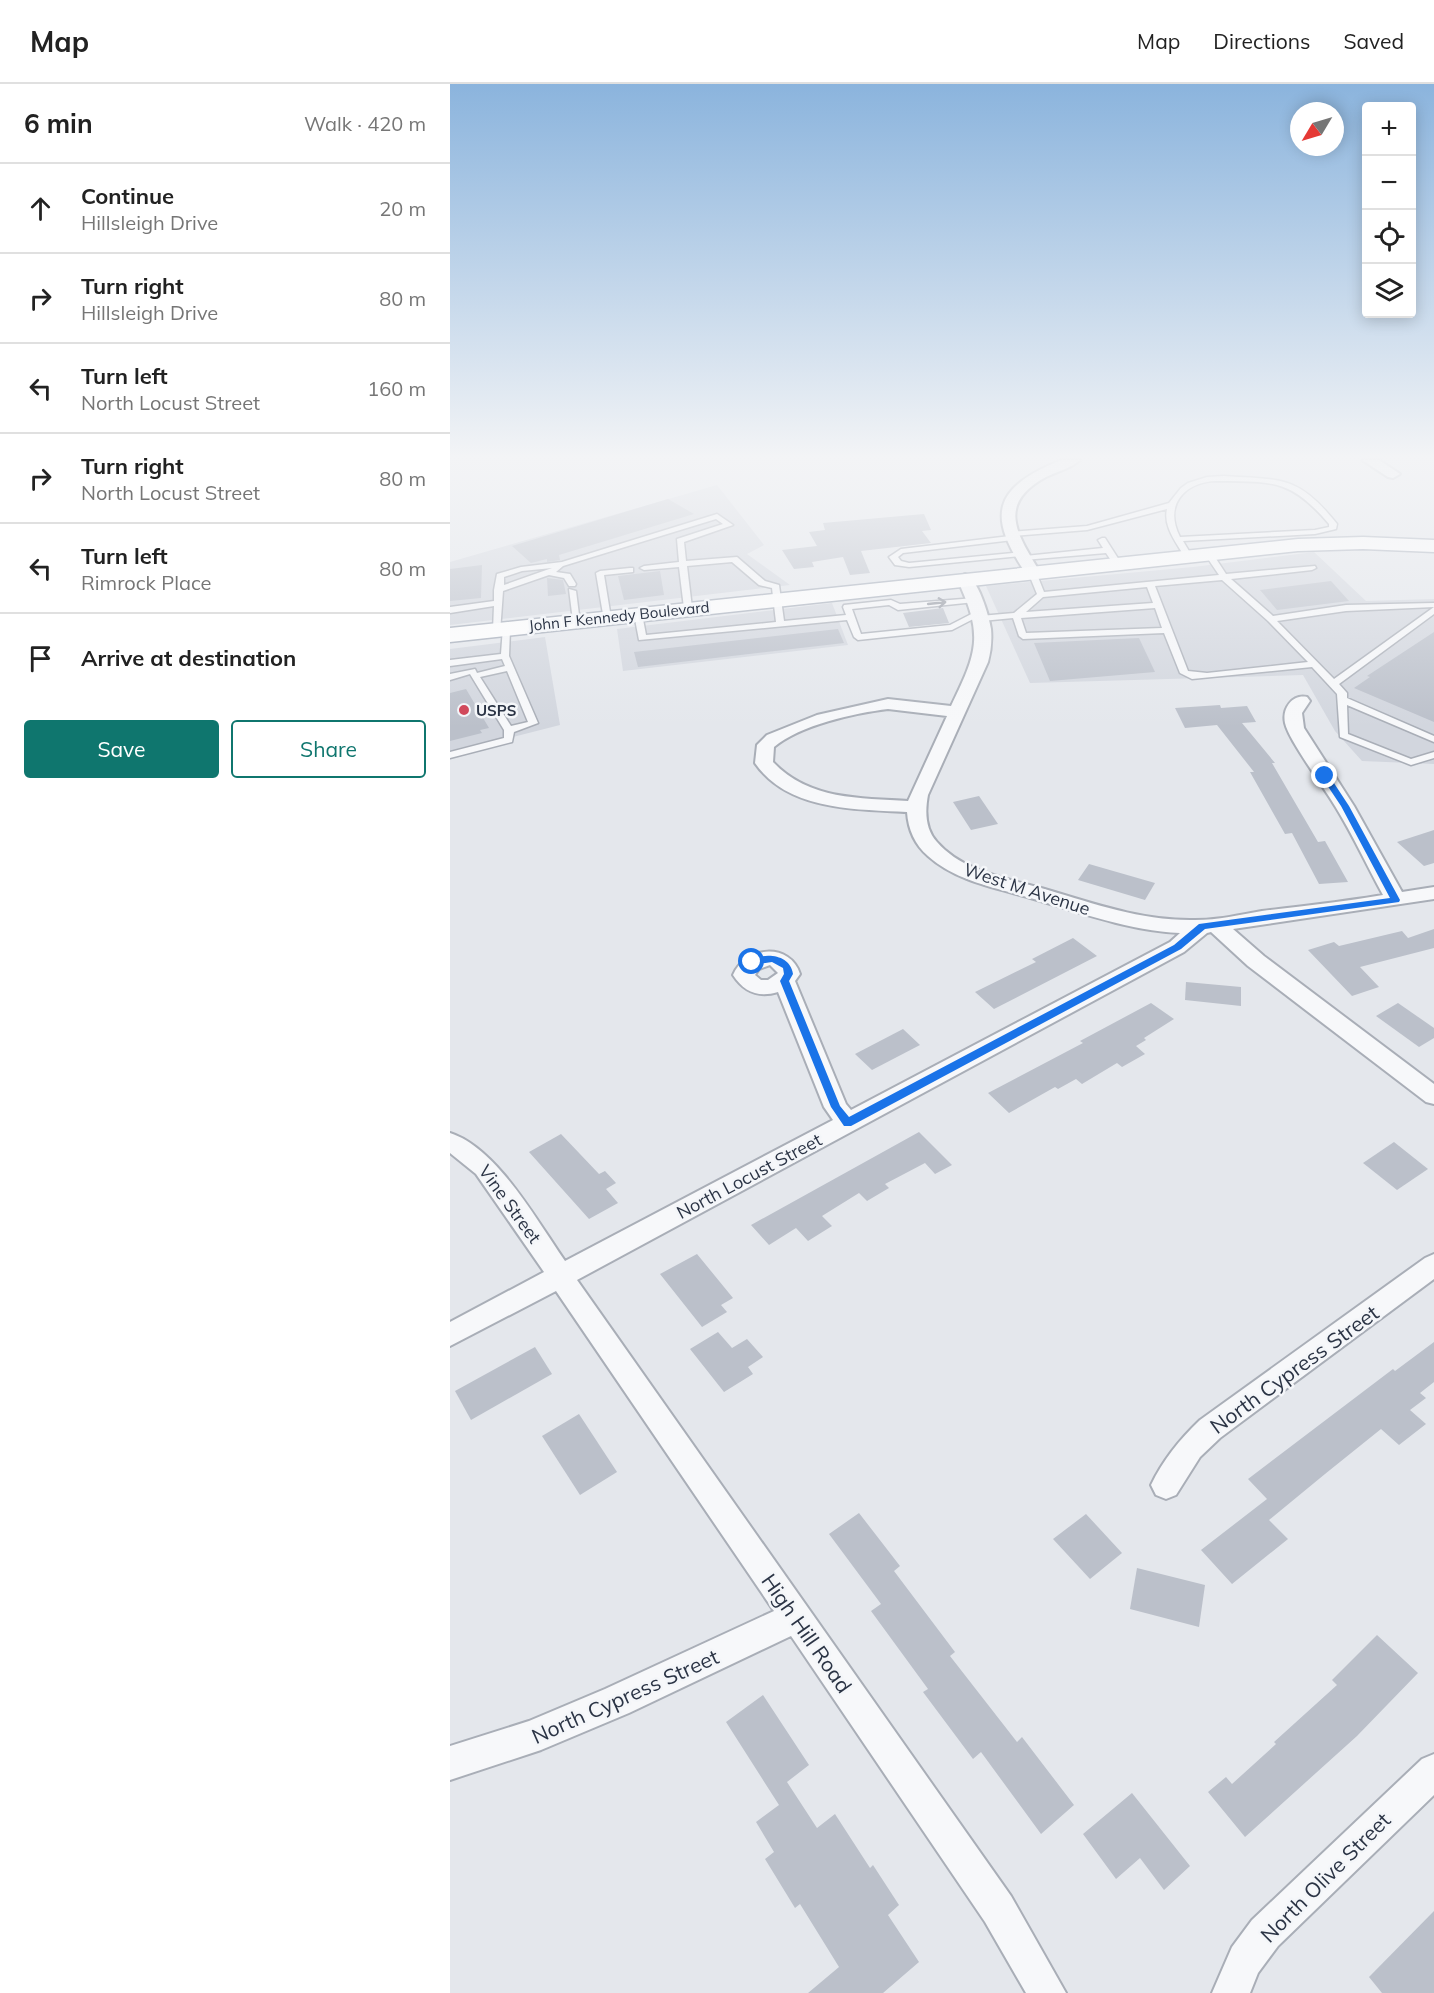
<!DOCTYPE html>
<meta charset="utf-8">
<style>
body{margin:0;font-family:Mulish,sans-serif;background:#f2f2f2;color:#222}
.controls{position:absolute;right:18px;top:18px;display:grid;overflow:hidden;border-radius:6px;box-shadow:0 3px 15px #0003}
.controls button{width:54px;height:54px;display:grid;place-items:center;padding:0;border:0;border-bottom:2px solid #e0e0e0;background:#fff;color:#222;font:30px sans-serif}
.compass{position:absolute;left:840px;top:18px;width:54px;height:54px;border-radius:50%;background:#fff;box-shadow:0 3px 15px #0003;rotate:232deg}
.stop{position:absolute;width:18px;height:18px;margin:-14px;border:4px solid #1a73e8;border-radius:50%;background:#fff}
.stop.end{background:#1a73e8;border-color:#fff;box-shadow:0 2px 6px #0008}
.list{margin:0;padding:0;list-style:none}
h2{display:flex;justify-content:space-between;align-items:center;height:78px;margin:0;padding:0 24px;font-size:26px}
h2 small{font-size:20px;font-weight:400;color:#767676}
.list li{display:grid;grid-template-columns:39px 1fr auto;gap:18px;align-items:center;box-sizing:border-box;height:90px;padding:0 24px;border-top:2px solid #e0e0e0}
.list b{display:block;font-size:22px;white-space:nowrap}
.list p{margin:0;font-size:20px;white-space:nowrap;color:#767676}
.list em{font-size:20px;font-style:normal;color:#767676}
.actions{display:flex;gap:12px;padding:18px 24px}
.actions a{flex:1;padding:14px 0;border:2px solid #0f766e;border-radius:6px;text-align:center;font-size:21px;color:#0f766e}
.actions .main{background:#0f766e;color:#fff}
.icon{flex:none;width:33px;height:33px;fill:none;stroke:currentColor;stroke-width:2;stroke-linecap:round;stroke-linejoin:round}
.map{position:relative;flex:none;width:984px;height:1909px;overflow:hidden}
header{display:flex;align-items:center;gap:36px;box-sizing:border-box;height:84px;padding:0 30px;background:#fff;border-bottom:2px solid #e0e0e0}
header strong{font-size:28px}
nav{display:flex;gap:33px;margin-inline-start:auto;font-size:21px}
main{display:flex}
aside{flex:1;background:#fff}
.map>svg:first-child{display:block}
.built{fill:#d2d6de}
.building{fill:#bbc0ca}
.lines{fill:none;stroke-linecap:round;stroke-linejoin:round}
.lane-casing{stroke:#a9aeb7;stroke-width:3}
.street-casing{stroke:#a9aeb7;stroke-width:4}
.primary-casing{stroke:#a3abb8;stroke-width:3}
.lane{fill:#f7f8fa;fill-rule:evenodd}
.street{fill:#f7f8fa;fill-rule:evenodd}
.primary{fill:#fff;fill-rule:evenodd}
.oneway{stroke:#9196a0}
.route{fill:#1a73e8}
.poi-dot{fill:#d1495b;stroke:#f4f6f9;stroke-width:2}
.labels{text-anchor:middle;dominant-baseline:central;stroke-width:5;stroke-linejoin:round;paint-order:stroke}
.far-street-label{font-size:15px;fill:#2b3445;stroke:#f4f6f9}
.far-poi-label{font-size:15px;font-weight:bold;fill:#2b3445;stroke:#f4f6f9;text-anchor:start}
.street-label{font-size:18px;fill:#2b3445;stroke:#f4f6f9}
.near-street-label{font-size:21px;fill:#2b3445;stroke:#f4f6f9}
</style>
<header>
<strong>Map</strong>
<nav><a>Map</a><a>Directions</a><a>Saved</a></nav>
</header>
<main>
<aside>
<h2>6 min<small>Walk · 420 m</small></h2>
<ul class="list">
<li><svg class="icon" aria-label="ahead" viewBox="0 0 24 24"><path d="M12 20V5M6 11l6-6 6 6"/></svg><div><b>Continue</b><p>Hillsleigh Drive</p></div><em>20 m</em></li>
<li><svg class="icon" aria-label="right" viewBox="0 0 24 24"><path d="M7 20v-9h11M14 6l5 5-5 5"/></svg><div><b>Turn right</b><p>Hillsleigh Drive</p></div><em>80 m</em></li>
<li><svg class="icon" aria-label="left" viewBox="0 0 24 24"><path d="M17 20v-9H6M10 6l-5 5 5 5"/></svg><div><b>Turn left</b><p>North Locust Street</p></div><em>160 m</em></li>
<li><svg class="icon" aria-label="right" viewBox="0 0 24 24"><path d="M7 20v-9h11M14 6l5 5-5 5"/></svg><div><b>Turn right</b><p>North Locust Street</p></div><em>80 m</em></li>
<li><svg class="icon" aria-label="left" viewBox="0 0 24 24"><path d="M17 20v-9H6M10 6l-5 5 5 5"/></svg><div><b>Turn left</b><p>Rimrock Place</p></div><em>80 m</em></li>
<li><svg class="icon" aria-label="arrive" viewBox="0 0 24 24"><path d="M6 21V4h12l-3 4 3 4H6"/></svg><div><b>Arrive at destination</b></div></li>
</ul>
<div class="actions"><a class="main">Save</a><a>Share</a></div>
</aside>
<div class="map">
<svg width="984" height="1909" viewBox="0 0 984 1909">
<rect width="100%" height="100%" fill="#e4e7ec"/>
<g class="built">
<path d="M267 401 314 461 297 470 340 501 0 541V478Z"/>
<path d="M864 468 916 517 984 515V680L912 677 885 647 853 591 580 599 536 502 743 483Z"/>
<path d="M382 519 398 561 173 587 167 545Z"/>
<path d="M95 553 110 641 0 669V565Z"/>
</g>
<g class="building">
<path d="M218 415 244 430 109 471 110 476 97 478V475L81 479 62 462Z"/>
<path d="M474 430 481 446 472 447 481 459 411 467 420 489 400 491 393 473 362 478 364 483 344 485 332 466 367 462 359 448 375 446 373 439Z"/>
<path d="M32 481 31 514 0 517V485Z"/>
<path d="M210 487 214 511 174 516 168 492Z"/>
<path d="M97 494 113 496 116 510 98 512Z"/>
<path d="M881 497 899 517 827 526 810 506Z"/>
<path d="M493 524 499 539 459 543 453 529Z"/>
<path d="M388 545 394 559 188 583 184 568Z"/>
<path d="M984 548V638L904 604 920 593 917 592Z"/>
<path d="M689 554 705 588 600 597 584 559Z"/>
<path d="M16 605 39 644 30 646 32 649 0 657V609Z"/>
<path d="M770 621 771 624 797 622 806 638 792 639 825 679H822L868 758 875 757 898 798 869 800 842 749 835 750 800 688H804L767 641 735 644 725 624Z"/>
<path d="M529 712 548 740 521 746 503 718Z"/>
<path d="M984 746V779L974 782 947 758Z"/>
<path d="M639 780 705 799 695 816 628 796Z"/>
<path d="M984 845V864L910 883 929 903 902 912 858 866 884 858 889 862 952 847 958 854Z"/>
<path d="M623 854 647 872 544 925 525 908 586 878 582 875Z"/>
<path d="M736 898 791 903V922L735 916Z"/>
<path d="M701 919 724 935 694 954 696 956 686 962 695 970 672 983 667 979 632 1000 626 995 608 1005 605 1003 559 1029 538 1009 633 959 630 957Z"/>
<path d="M948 919 984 944V954L969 963 926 932Z"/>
<path d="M453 945 470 961 422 986 405 970Z"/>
<path d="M469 1048 502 1081 485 1090 475 1079 435 1100 439 1104 417 1117 409 1109 372 1132 382 1142 358 1157 346 1144 319 1161 301 1141Z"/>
<path d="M111 1050 149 1090 155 1087 166 1099 156 1105 168 1119 139 1135 79 1068Z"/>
<path d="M944 1058 978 1085 947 1106 913 1079Z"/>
<path d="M247 1170 283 1214 271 1221 277 1228 252 1243 210 1190Z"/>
<path d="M268 1248 282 1264 297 1255 313 1273 298 1283 303 1290 274 1308 240 1265Z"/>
<path d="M984 1258V1298L970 1309 976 1314 960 1326 976 1340 949 1361 931 1345 875 1390 819 1436 838 1455 782 1500 751 1466 817 1415 798 1395 943 1285 945 1287Z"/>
<path d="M85 1263 102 1290 21 1336 5 1307Z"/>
<path d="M129 1330 167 1388 130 1411 92 1352Z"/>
<path d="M409 1429 450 1482 444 1487 505 1568 500 1572 567 1658 572 1653 624 1721 591 1750 531 1668 523 1675 473 1608 478 1605 421 1527 431 1520 379 1450Z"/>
<path d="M636 1430 672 1469 640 1495 603 1455Z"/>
<path d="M687 1484 755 1501 749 1543 680 1525Z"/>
<path d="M927 1551 968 1589 907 1652 795 1753 758 1708 776 1693 782 1700 826 1660 824 1658 887 1601 882 1596Z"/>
<path d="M313 1611 359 1681 337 1698 367 1744 385 1730 420 1784 423 1781 449 1821 438 1831 469 1878 433 1909H358L389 1883 350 1820 345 1824 315 1775 324 1768 306 1738 329 1721 276 1638Z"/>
<path d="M682 1709 740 1782 714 1806 690 1774 666 1795 633 1750Z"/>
<path d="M984 1827V1909H932L919 1893Z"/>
</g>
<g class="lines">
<defs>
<g id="lane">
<path d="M774 392C832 396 848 391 887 440L886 445 865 450 733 457 742 472 738 474 734 472C726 458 713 442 717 425L637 446 564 452 567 454 563 456 453 469 448 473 451 477 459 479 572 468H575V472L653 464 648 456 652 454H655L671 479 667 481H664L656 469 574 476H571V472L459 483 445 481 439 473 451 465 560 452 557 450 561 448 637 442 719 419 731 404 738 399 757 393ZM765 397C822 398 840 394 879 440V443L865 446 730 453C714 422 733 399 765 397Z"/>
<path d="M267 430 283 441 234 458 236 477 287 473 315 497 329 501 334 537 396 531 393 523 394 521 441 516 450 520 525 514 529 516 525 518 448 526 439 521 402 525 411 550 500 541 531 525 535 528 530 532 564 529 587 510 578 488 582 486 586 488 594 508 769 491 754 469 758 467H761L776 490 865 482 866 484 862 486 781 495 823 532 896 521 984 519V530L889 600 897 609V614L984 652V658L897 621 898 650 961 675 984 668V674L961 681 890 653 887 610 862 583 742 595 730 589 714 549 573 555 569 552 563 534 532 537 529 536V532L502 546 408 556 404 553 397 536 189 556 184 530 188 527 192 530 196 551 326 538 322 504 309 501 282 478 237 482 242 524 238 527 234 524 229 483 194 486 190 484 194 482 229 478 227 455 273 440 266 435 113 482 106 488 120 490 126 500 125 502H119L114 494 99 491 53 507 50 548 43 546 44 522 0 529V523L44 517V506L47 490 71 483 112 478ZM102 484 54 501V493L72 487ZM772 496 818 537 858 578 757 589 738 587 705 502ZM697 503 703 519 576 528 593 513ZM984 523 884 595 827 537 896 527ZM705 524 712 544 576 549 571 534Z"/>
<path d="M180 484H183V488L154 491 161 534 154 536 146 489 150 487Z"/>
<path d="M119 505 126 507 130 539 123 537Z"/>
<path d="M53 543 60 545 59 572 88 639 64 648 62 658 0 674V668L54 654V646L20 590 0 596V590L25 585 27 589 55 582 52 575 0 582V576L51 570ZM57 587 78 638 61 642 30 593Z"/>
</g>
<g id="street">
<path d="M611 376H630C622 384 606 388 596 393 546 420 567 450 590 488L587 491H577C536 431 543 404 611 376Z"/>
<path d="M912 376H929L950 390 943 394 938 393Z"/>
<path d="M515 490C528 494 539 532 541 545 542 556 541 567 538 578L478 711C475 727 475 745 487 758 514 789 561 795 598 806 645 820 690 836 740 836 764 837 788 831 812 827 852 822 893 818 933 811 917 782 903 751 885 722 874 703 839 657 835 639 832 625 842 610 857 613L860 617 852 629 854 644 904 722 952 808 984 803V815L783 845 814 872 984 1000V1020L976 1018 798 882 761 848 757 849 734 868 127 1196 561 1812 616 1909H576L535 1838 341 1552 179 1629 91 1666 0 1696V1662L79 1637 155 1605 324 1527 106 1207 0 1262V1238L94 1188 26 1090 0 1069V1049C47 1064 87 1137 115 1177L383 1036 374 1023 328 908C308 914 294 908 283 891 295 862 340 858 350 890L345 897 396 1020 401 1026 720 858 730 849C680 847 632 829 584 815 548 804 507 798 478 772 465 761 458 745 457 728 406 725 338 727 305 679L307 661 317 651 367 631 438 615 501 622C527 568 534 552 507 495ZM438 625 497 632 458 717C410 714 359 716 323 678L324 663C350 641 405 629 438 625ZM320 881 328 889 318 896H311L305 891 309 885Z"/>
<path d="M984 1170V1195L770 1354 750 1373 726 1411 716 1415 706 1411 701 1401C713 1376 730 1355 750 1336L975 1174Z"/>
<path d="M984 1670V1711L828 1862 808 1889 800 1909H762L782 1863 802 1836 972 1675Z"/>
</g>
<path id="primary" d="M913 453 984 456V468L913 465 848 467 0 558V544L848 455Z"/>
</defs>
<use href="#lane" class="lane-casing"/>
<use href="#street" class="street-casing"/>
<use href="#primary" class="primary-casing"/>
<use href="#lane" class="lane"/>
<use href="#street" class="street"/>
<use href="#primary" class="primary"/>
</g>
<defs><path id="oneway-shaft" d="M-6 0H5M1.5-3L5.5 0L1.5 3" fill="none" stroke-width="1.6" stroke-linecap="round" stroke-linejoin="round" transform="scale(1.5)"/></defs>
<use class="oneway" href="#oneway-shaft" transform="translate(487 519) rotate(-6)"/>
<linearGradient id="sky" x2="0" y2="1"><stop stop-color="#8bb4dd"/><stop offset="0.58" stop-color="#f3f4f6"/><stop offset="1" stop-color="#f3f4f6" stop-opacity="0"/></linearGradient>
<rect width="984" height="643" fill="url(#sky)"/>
<path class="route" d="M872 690H878L899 722 950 816 949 818 755 845 731 865 401 1042H394L381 1023 330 897 334 890 333 884 322 878 302 881 297 878C312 868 340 869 343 890L339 897 390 1022 399 1033 724 861 749 840 940 814 891 722 871 692Z"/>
<circle class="poi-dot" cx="14" cy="626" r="6"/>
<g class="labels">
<g class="far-street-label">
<text transform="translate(169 532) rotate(-6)">John F Kennedy Boulevard</text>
</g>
<g class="far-poi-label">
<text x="26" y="626">USPS</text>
</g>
<g class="street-label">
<text transform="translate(577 805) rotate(18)">West M Avenue</text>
<text transform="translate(299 1092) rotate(-28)">North Locust Street</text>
<text transform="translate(60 1120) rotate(54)">Vine Street</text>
</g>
<g class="near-street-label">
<text transform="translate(844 1285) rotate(-36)">North Cypress Street</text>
<text transform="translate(357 1549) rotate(55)">High Hill Road</text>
<text transform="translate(175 1612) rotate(-24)">North Cypress Street</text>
<text transform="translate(875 1793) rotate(-45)">North Olive Street</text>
</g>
</g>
</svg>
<div class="controls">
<button>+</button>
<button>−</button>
<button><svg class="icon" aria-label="locate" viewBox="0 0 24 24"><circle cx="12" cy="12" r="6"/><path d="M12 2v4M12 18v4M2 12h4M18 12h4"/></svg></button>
<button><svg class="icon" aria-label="layers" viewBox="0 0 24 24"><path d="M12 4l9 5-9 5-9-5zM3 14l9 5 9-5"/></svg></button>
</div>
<svg class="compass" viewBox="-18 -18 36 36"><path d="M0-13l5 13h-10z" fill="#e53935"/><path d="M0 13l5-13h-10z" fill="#767676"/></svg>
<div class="stop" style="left:302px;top:878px"></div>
<div class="stop end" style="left:875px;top:692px"></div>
</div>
</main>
